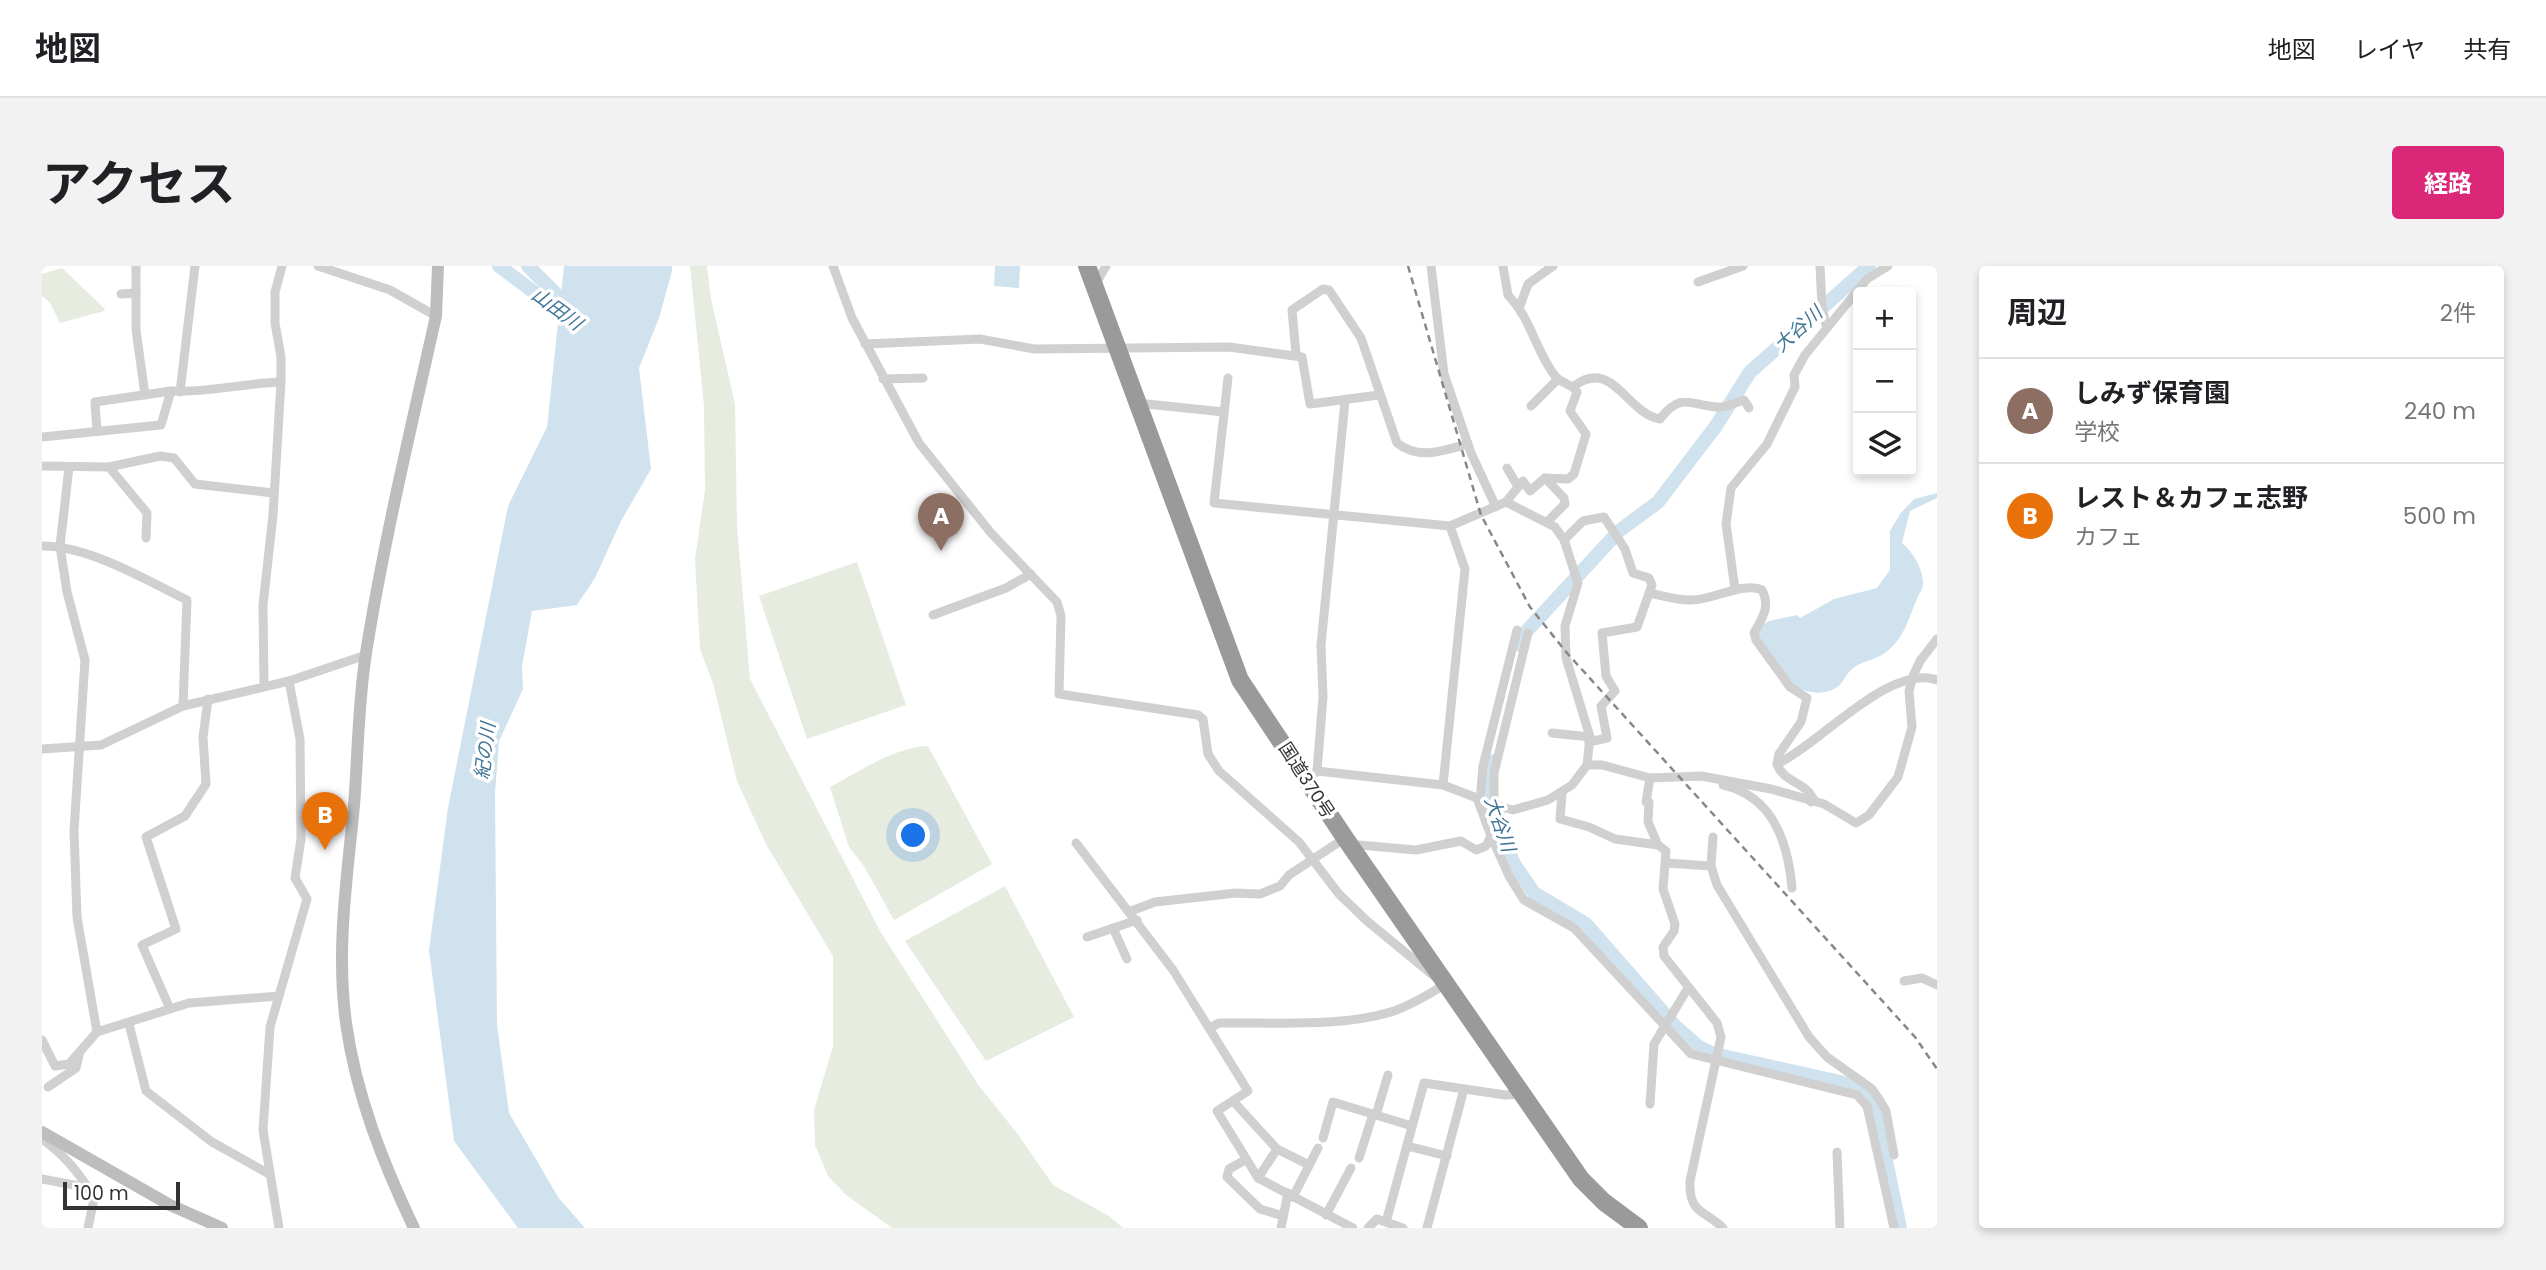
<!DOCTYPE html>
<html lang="ja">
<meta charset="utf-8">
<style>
body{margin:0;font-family:Poppins,"Noto Sans JP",sans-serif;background:#f2f2f2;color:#202124}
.controls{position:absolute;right:21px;top:21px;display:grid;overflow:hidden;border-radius:7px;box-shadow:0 4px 10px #0003}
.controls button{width:63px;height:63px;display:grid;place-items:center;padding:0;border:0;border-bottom:2px solid #e0e0e0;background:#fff;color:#202124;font:35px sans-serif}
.scale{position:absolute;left:21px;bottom:18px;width:117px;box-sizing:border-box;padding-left:7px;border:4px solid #333;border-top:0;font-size:19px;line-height:24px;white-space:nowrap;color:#333;-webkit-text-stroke:5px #fff;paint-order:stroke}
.you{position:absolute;left:872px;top:570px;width:24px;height:24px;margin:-18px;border:5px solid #fff;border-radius:50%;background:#1a73e8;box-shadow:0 0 0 10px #1a73e833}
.badge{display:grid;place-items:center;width:46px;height:46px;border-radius:50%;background:#db2777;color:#fff;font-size:23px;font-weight:700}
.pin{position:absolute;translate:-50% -58px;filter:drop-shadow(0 2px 4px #0008)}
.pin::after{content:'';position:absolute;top:37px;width:24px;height:21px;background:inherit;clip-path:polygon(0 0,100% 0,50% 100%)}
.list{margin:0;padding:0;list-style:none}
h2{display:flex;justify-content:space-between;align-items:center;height:91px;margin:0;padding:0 28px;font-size:30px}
h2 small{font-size:23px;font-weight:400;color:#757577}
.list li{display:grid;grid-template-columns:46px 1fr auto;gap:21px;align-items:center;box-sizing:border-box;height:105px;padding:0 28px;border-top:2px solid #e0e0e0}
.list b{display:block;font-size:26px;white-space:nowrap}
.list p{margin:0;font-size:23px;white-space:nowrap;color:#757577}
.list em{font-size:23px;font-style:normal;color:#757577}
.icon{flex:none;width:38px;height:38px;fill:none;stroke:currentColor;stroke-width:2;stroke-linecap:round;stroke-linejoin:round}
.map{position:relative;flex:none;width:1895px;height:962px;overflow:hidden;border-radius:7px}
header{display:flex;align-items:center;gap:42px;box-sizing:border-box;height:98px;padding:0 35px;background:#fff;border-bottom:2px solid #e0e0e0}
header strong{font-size:33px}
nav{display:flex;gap:38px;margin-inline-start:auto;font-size:24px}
.intro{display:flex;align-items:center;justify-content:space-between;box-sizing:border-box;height:168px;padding:0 42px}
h1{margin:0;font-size:49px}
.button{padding:18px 32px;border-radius:7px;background:#db2777;color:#fff;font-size:24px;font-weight:700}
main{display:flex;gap:42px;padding:0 42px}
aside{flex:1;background:#fff;border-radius:7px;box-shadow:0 4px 10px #0003}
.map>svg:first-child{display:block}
.green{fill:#e6ecdf}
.water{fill:#cfe2ee}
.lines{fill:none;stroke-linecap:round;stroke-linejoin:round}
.river{stroke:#cfe2ee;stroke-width:14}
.street{stroke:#d0d0d0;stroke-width:9}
.secondary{stroke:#bdbdbd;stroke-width:12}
.highway{stroke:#9a9a9a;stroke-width:18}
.rail{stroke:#888;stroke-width:2.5;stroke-dasharray:7 5;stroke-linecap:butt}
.labels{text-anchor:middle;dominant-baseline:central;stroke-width:7;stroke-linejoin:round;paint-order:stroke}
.street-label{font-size:18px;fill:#333;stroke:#fff}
.water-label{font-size:19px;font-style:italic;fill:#3f7597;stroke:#fff}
</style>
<header>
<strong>地図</strong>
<nav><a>地図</a><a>レイヤ</a><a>共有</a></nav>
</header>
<div class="intro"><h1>アクセス</h1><a class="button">経路</a></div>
<main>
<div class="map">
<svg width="1895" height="962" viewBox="0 0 1895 962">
<rect width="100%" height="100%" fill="#fff"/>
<g class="green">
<path d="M648 0H665L669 33 693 138 695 261 708 413 838 665 937 820 975 867 1011 919 1067 950 1081 962H850L804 929 786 910 773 879 772 844 791 780V690L724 578 695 515 671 417 658 383 653 293 663 224 662 140Z"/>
<path d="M20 2 63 43 62 45 18 57 8 37 0 30V8Z"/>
<path d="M815 296 864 439 765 473 717 330Z"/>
<path d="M886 480 950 598 852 654 822 600 807 581 788 521C817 506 852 481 886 480Z"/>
<path d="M963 620 1032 751 944 795 863 675Z"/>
</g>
<g class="water">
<path d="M522 0H630V5L617 52 597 102 609 203 579 255 553 312 535 339 490 345 480 400 481 423 457 475 453 528 455 759 467 847 516 931 543 962H476L412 875 387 684 406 542 466 240 505 161Z"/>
<path d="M953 0H978L977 22 952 20Z"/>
<path d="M1895 227V232L1868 245 1860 277C1870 285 1882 304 1881 318 1881 324 1877 327 1875 333 1866 353 1863 372 1843 387 1834 394 1819 395 1810 403 1803 409 1801 419 1792 423 1755 440 1719 394 1715 362L1727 355 1755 349 1758 352 1792 333 1835 322 1848 304V265L1858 248 1872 233Z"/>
</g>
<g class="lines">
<g class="river">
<path d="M457 0 531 55"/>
<path d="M486 0 531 45"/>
<path d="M1480 380 1483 367 1577 265 1616 236 1674 160 1708 106 1827 0"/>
<path d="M1452 495 1445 523 1451 546 1472 598 1492 627 1544 658 1634 761 1657 781 1672 788 1807 818 1824 825 1833 842 1858 962"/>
</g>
<g class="street">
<path d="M94 0V64L103 129"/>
<path d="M276 0 348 24 394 50"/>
<path d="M791 0 810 52 877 177 949 267 1015 336 1019 350 1017 428 1156 449 1161 453 1166 488 1177 505 1257 576 1297 628 1325 655 1392 710"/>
<path d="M1389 0 1402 108 1429 187 1454 241"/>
<path d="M1461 0 1466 29C1490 54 1492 82 1513 110 1519 118 1530 117 1535 126L1528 145 1544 168 1532 208 1526 213 1503 212 1522 232 1523 238 1506 255"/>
<path d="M1778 0 1780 41 1784 59"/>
<path d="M1656 16 1701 0"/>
<path d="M1053 19 1064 0"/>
<path d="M79 28 94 27"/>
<path d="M1478 40 1486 18 1511 0"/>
<path d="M823 78 938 73 992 83 1187 81 1260 91 1268 138 1337 129"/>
<path d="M1254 88 1250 44 1281 23 1287 24 1319 72 1355 177C1377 194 1400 185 1426 178"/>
<path d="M1186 112 1172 237 1408 260 1464 236 1513 261 1522 274 1536 317 1523 360 1524 392 1548 471 1545 499"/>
<path d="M841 113 881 112"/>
<path d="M1532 120C1571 91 1585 148 1618 153 1641 123 1651 142 1680 141 1687 140 1695 136 1702 134L1707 142"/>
<path d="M138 126 153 0"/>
<path d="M1095 137 1182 146"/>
<path d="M1489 140 1516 113"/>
<path d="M55 165 53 136 129 125"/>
<path d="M0 171 119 159 129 125C166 127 202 117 239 116"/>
<path d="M0 200 67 201 118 190 132 192 153 218 231 227"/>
<path d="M27 201 18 280 25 326 43 394 32 565 35 651 55 766 147 737 237 730"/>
<path d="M67 201 105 247 104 272"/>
<path d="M1465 202 1475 219"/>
<path d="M1464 236 1481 215 1488 225 1503 212"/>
<path d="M1522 274 1541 255 1562 251 1583 283 1591 307 1607 312 1610 319 1595 361 1560 367 1564 410 1573 425 1559 440 1565 472 1547 476"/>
<path d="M0 280C45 279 104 314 145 334L141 440"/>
<path d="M1693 323 1684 258 1689 222 1725 178 1753 121 1752 109 1763 89 1825 13 1846 0"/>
<path d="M1608 327C1621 330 1635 334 1648 334 1669 335 1702 315 1720 324 1729 341 1720 352 1712 367L1714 374 1748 421 1765 432 1759 456 1737 488 1735 498C1741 516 1763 516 1771 532L1769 536"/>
<path d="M891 349 964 322 989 308"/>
<path d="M1475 364 1441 500 1438 535 1471 544 1506 534 1530 519 1545 499H1560L1608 512 1659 510 1729 523 1782 538 1814 557 1827 549 1856 511 1870 461 1867 425 1871 410 1878 395 1895 373"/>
<path d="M247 415 324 389"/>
<path d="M222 419 221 339 231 249 239 116V91L233 57V26L240 0"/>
<path d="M1510 467 1548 471"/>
<path d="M0 483 59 479 141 440 247 415 258 473 259 573 253 612 265 633 228 761 221 864 237 962"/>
<path d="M1735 498C1777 479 1847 397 1895 414"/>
<path d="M1275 505 1281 431 1279 379 1303 135"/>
<path d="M1272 508 1275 505 1401 519 1435 532 1449 570 1444 580 1434 584 1419 575 1374 584 1317 579 1311 582"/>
<path d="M1608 512 1604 536H1607L1606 556 1616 579"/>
<path d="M1401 519 1423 303 1408 260"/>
<path d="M1681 519C1731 530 1746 576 1750 622"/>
<path d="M1520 528 1518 553 1547 561 1573 573 1616 579 1624 585 1621 623 1633 658 1632 665 1621 681 1622 690 1675 757 1679 771 1648 915C1647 948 1661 943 1681 962"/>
<path d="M1449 570 1467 610 1482 634 1532 662 1649 788 1815 829 1825 840 1852 962"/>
<path d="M1671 571 1669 600 1675 619 1767 771 1785 791 1830 823 1837 833 1844 845 1852 889"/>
<path d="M1468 572 1452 534V507L1486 367"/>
<path d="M1034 577 1131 704 1206 825 1175 845 1216 912 1311 962"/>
<path d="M1624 597 1669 600"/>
<path d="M1089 645 1113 636 1194 627 1218 628 1238 620 1247 609 1303 572"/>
<path d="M1071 662 1085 693"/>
<path d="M1045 671 1095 654"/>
<path d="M1862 715 1880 712 1895 719"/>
<path d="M128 743 100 679 134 663 104 571 143 550 164 518 161 471 166 433"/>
<path d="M87 758 104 825 170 876 227 908"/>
<path d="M1168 762 1177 757C1233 756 1298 762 1352 745 1371 738 1388 728 1405 717"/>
<path d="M0 774 13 800 27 798 55 766"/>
<path d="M6 821 34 802 37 789"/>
<path d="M1191 835 1235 883 1267 899"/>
<path d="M1608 838 1612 778 1646 722"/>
<path d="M1334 849 1346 809"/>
<path d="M1281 872 1291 836 1370 860"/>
<path d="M0 873C21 888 40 910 52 933L46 962"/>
<path d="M1365 880 1405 890"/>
<path d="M1795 886 1798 962"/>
<path d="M1317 892 1331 848"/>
<path d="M1203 894 1187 903 1185 911 1218 943 1241 950"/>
<path d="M1216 912 1235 883"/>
<path d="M0 913 47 922"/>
<path d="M1251 931 1276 882"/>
<path d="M1284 949 1309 902"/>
<path d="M1344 956 1382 817 1463 829 1480 828"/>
<path d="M1239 962 1246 927"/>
<path d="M1326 962 1335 953 1361 962"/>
<path d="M1385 962 1422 823"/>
</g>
<g class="secondary">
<path d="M0 866 128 939 180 962"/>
<path d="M372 962C341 897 314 829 304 757 294 684 305 612 312 540 316 489 316 438 324 387 342 274 369 162 394 50L396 0"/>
</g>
<path class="highway" d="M1045 0 1198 414 1303 572 1539 913 1562 936 1597 962"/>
<path class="rail" d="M1366 0 1439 249 1488 341 1525 387 1873 771 1895 803"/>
</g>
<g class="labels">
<g class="street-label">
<text transform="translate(1265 514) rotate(57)">国道370号</text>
</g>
<g class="water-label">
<text transform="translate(515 43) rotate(36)">山田川</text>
<text transform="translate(1756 63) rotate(-42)">大谷川</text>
<text transform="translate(443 485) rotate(-83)">紀の川</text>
<text transform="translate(1458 558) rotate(71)">大谷川</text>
</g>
</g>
</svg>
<div class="controls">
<button>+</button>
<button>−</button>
<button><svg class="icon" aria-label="layers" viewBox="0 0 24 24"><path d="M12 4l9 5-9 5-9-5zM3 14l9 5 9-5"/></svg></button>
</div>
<div class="scale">100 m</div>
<div class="you"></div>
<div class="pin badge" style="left:899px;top:285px;background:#8d6e63">A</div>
<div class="pin badge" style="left:283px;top:584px;background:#e8710a">B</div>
</div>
<aside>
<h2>周辺<small>2件</small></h2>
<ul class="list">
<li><span class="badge" style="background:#8d6e63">A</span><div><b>しみず保育園</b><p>学校</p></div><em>240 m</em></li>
<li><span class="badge" style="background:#e8710a">B</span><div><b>レスト＆カフェ志野</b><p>カフェ</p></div><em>500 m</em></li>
</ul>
</aside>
</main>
